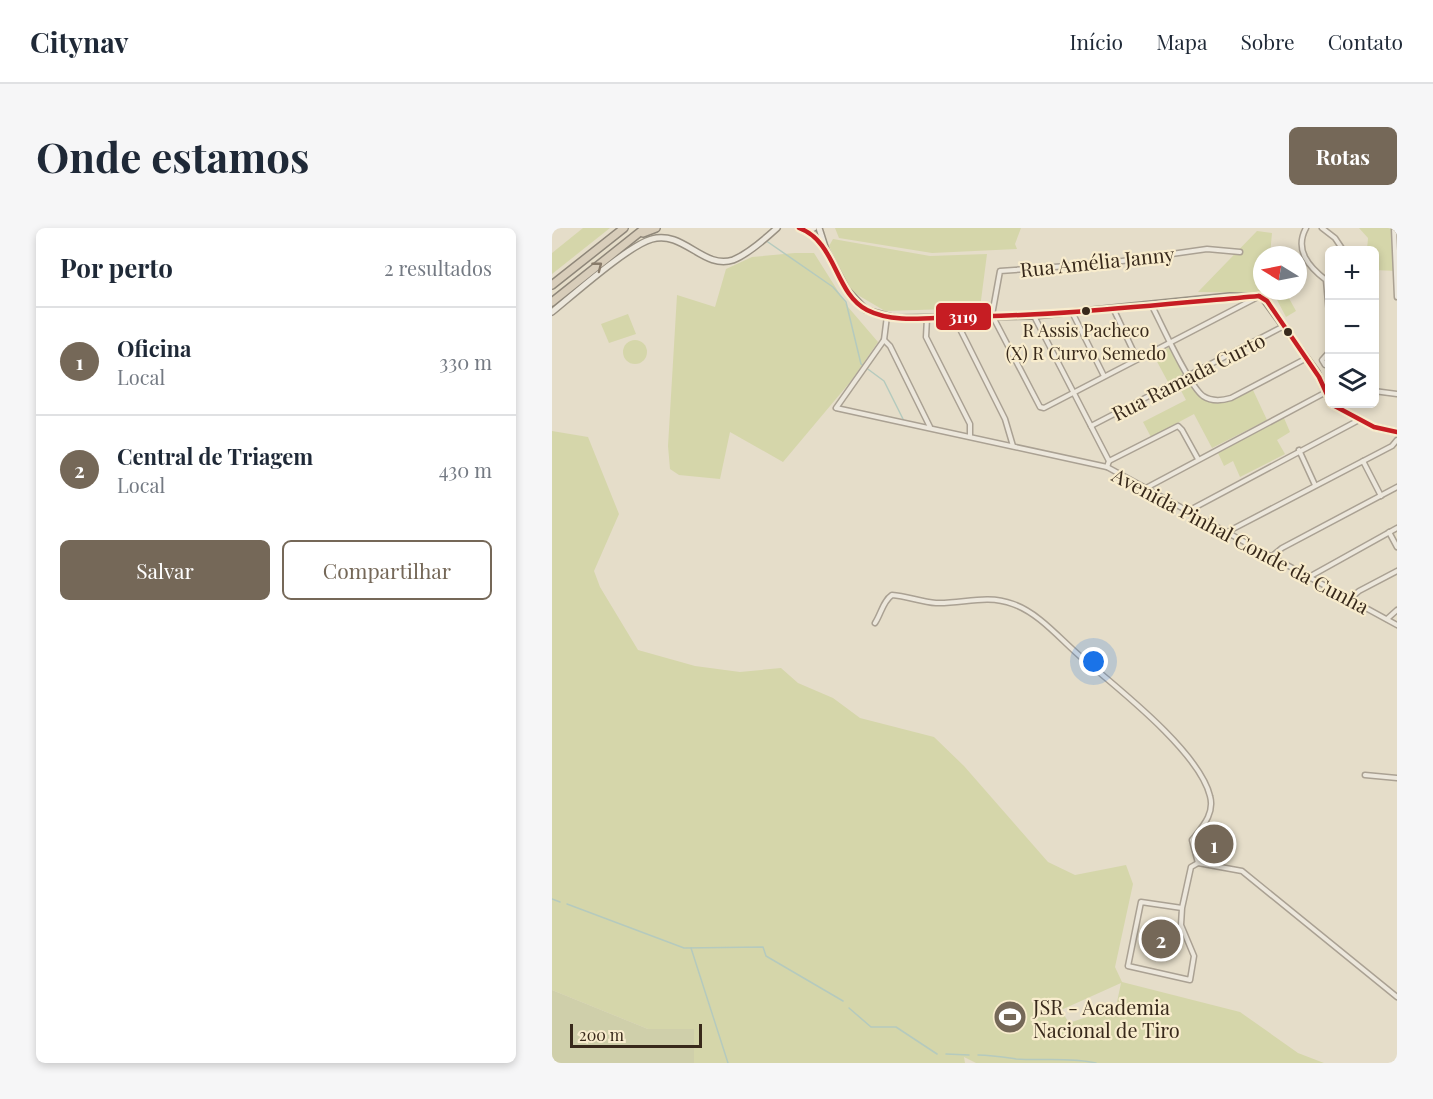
<!DOCTYPE html>
<html lang="pt">
<meta charset="utf-8">
<style>
body{margin:0;font-family:"Playfair Display",serif;background:#f6f6f7;color:#1f2937}
.controls{position:absolute;right:18px;top:18px;display:grid;overflow:hidden;border-radius:9px;box-shadow:0 3px 9px #0003}
.controls button{width:54px;height:54px;display:grid;place-items:center;padding:0;border:0;border-bottom:2px solid #e0e1e3;background:#fff;color:#1f2937;font:30px sans-serif}
.compass{position:absolute;left:701px;top:18px;width:54px;height:54px;border-radius:50%;background:#fff;box-shadow:0 3px 9px #0003;rotate:280deg}
.scale{position:absolute;left:18px;bottom:15px;width:132px;box-sizing:border-box;padding-left:6px;border:3px solid #38291b;border-top:0;font-size:16px;line-height:21px;white-space:nowrap;color:#38291b;-webkit-text-stroke:4px #f8eccd;paint-order:stroke}
.you{position:absolute;left:542px;top:434px;width:21px;height:21px;margin:-15px;border:4px solid #fff;border-radius:50%;background:#1a73e8;box-shadow:0 0 0 9px #1a73e833}
.badge{display:grid;place-items:center;width:39px;height:39px;border-radius:50%;background:#756858;color:#fff;font-size:20px;font-weight:700}
.pin{position:absolute;translate:-50% -50%;border:3px solid #fff;box-shadow:0 2px 6px #0006}
.list{margin:0;padding:0;list-style:none}
h2{display:flex;justify-content:space-between;align-items:center;height:78px;margin:0;padding:0 24px;font-size:26px}
h2 small{font-size:20px;font-weight:400;color:#747a83}
.list li{display:grid;grid-template-columns:39px 1fr auto;gap:18px;align-items:center;box-sizing:border-box;height:108px;padding:0 24px;border-top:2px solid #e0e1e3}
.list b{display:block;font-size:22px;white-space:nowrap}
.list p{margin:0;font-size:20px;white-space:nowrap;color:#747a83}
.list em{font-size:20px;font-style:normal;color:#747a83}
.actions{display:flex;gap:12px;padding:18px 24px}
.actions a{flex:1;padding:14px 0;border:2px solid #756858;border-radius:9px;text-align:center;font-size:21px;color:#756858}
.actions .main{background:#756858;color:#fff}
.icon{flex:none;width:33px;height:33px;fill:none;stroke:currentColor;stroke-width:2;stroke-linecap:round;stroke-linejoin:round}
.map{position:relative;flex:none;width:845px;height:835px;overflow:hidden;border-radius:9px}
header{display:flex;align-items:center;gap:36px;box-sizing:border-box;height:84px;padding:0 30px;background:#fff;border-bottom:2px solid #e0e1e3}
header strong{font-size:28px}
nav{display:flex;gap:33px;margin-inline-start:auto;font-size:21px}
.intro{display:flex;align-items:center;justify-content:space-between;box-sizing:border-box;height:144px;padding:0 36px}
h1{margin:0;font-size:42px}
.button{padding:15px 27px;border-radius:9px;background:#756858;color:#fff;font-size:21px;font-weight:700}
main{display:flex;gap:36px;padding:0 36px}
aside{flex:1;background:#fff;border-radius:9px;box-shadow:0 3px 9px #0003}
.map>svg:first-child{display:block}
.green{fill:#d5d6aa;fill-rule:evenodd}
.cemetery{fill:#cfcfaa}
.lines{fill:none;stroke-linecap:round;stroke-linejoin:round}
.stream{stroke:#b5cabe;stroke-width:1.5}
.street-casing{stroke:#aaa193;stroke-width:7}
.secondary-casing{stroke:#999183;stroke-width:8}
.highway-casing{stroke:#8f877a;stroke-width:10}
.street{stroke:#ece7dc;stroke-width:4}
.secondary{stroke:#ece7dc;stroke-width:5}
.highway{stroke:#d8cdba;stroke-width:7}
.bus-1-casing{stroke:#f8eccd;stroke-width:9}
.bus-1{stroke:#c61d23;stroke-width:4.5}
.oneway{stroke:#887b6a}
.bus-dot{fill:#38291b;stroke:#f8eccd;stroke-width:2}
.labels{text-anchor:middle;dominant-baseline:central;stroke-width:4.5;stroke-linejoin:round;paint-order:stroke}
.bus-label{font-size:18px;fill:#38291b;stroke:#f8eccd}
.street-label{font-size:20px;fill:#38291b;stroke:#f8eccd}
.poi-label{font-size:20px;fill:#38291b;stroke:#f8eccd;text-anchor:start}
.line-badge{stroke:#f8eccd;stroke-width:2}
.badge-label{font-size:16px;text-anchor:middle;font-weight:bold;fill:#fff}
</style>
<header>
<strong>Citynav</strong>
<nav><a>Início</a><a>Mapa</a><a>Sobre</a><a>Contato</a></nav>
</header>
<div class="intro"><h1>Onde estamos</h1><a class="button">Rotas</a></div>
<main>
<aside>
<h2>Por perto<small>2 resultados</small></h2>
<ul class="list">
<li><span class="badge">1</span><div><b>Oficina</b><p>Local</p></div><em>330 m</em></li>
<li><span class="badge">2</span><div><b>Central de Triagem</b><p>Local</p></div><em>430 m</em></li>
</ul>
<div class="actions"><a class="main">Salvar</a><a>Compartilhar</a></div>
</aside>
<div class="map">
<svg width="845" height="835" viewBox="0 0 845 835">
<rect width="100%" height="100%" fill="#e5ddc9"/>
<g class="green">
<path d="M31 0H58L0 46V25Z"/>
<path d="M283 0H469L463 16 465 21 380 25 287 10Z"/>
<path d="M807 0H842L844 43 823 42 822 22H815L816 10Z"/>
<path d="M705 3 720 5 718 27H710V63L713 65 646 64Z"/>
<path d="M281 11 378 28 435 26 428 80 333 83 299 63 277 18Z"/>
<path d="M243 25H262L296 79 326 114 299 153 231 234 178 204 168 251 127 247 118 241 116 218 125 67 163 79 174 41 200 29Z"/>
<path d="M733 63 744 83 734 89 723 68Z"/>
<path d="M76 86 84 106 57 115 49 96Z"/>
<circle cx="83" cy="124" r="12"/>
<path d="M619 118 634 145 616 154 602 128Z"/>
<path d="M636 151C656 186 670 177 701 162L715 192 660 220 642 186 599 209 591 194 634 172 626 157Z"/>
<path d="M732 190 738 204 725 212 733 226 688 249 681 233 672 238 666 225Z"/>
<path d="M0 203 36 209 67 286 42 343 48 359 86 422 143 438 188 444 229 440 246 455 281 470 308 490 382 509 412 538 496 634 523 647 574 637 581 656 563 739 570 754 688 784 746 825 772 835H424L412 829 413 835H142V801H96L0 762ZM569 755 564 779 517 795 509 782Z"/>
</g>
<path class="cemetery" d="M0 762 96 801H142V835H0Z"/>
<g class="lines">
<g class="stream">
<path d="M213 12 281 59 294 74 309 136 332 153 352 193"/>
<path d="M0 671 8 674"/>
<path d="M15 676 132 720 211 719 214 728 291 773"/>
<path d="M139 720 176 835"/>
<path d="M297 780 319 799H344L385 826"/>
<path d="M394 826 417 827"/>
<path d="M426 827C439 827 451 829 464 831 491 833 517 829 544 835"/>
</g>
<defs>
<g id="street">
<path d="M754 0C742 22 757 39 774 52L778 97"/>
<path d="M770 0 783 10 791 22"/>
<path d="M842 0 845 69"/>
<path d="M688 24 655 21 556 35 448 43 440 87 488 179 492 180 704 70"/>
<path d="M599 76C609 95 637 158 651 168 660 174 669 173 679 170L755 130"/>
<path d="M561 80 585 131"/>
<path d="M520 84 552 148"/>
<path d="M335 88 332 112 284 180 555 239 845 397"/>
<path d="M482 88 557 233 555 239"/>
<path d="M402 89 453 191 461 218"/>
<path d="M375 90 374 109 418 196V208"/>
<path d="M332 112 338 118 378 199"/>
<path d="M778 123 770 132 773 137H778"/>
<path d="M822 163 845 166"/>
<path d="M539 198 732 98"/>
<path d="M747 222 763 257"/>
<path d="M557 233 626 198 630 202 646 231"/>
<path d="M811 233 829 268"/>
<path d="M594 260 778 162"/>
<path d="M636 283 807 192"/>
<path d="M675 304 840 218 845 212"/>
<path d="M837 304 845 319"/>
<path d="M719 329 730 320 845 259"/>
<path d="M757 349 845 300"/>
<path d="M798 371 807 363 845 343"/>
<path d="M835 391 845 382"/>
<path d="M323 395C329 386 331 373 340 367 355 368 369 374 384 375 411 376 434 366 461 376 487 385 508 411 529 429 564 459 647 523 658 568 663 586 650 599 640 612L646 635"/>
<path d="M813 547 845 550"/>
<path d="M630 680 589 674 576 738 638 752 642 728 629 697 630 680 639 639 646 635 690 643 845 769"/>
</g>
<g id="secondary">
<path d="M247 0 255 2 262 0"/>
<path d="M267 0 274 22 295 62 314 82 344 90 482 88 678 68 710 69 765 144 778 174"/>
<path d="M255 2 269 15"/>
<path d="M0 84C21 67 77 17 100 11 131 2 152 42 181 32 196 26 213 11 225 0"/>
<path d="M779 176 822 199 845 204"/>
</g>
<g id="highway">
<path d="M91 5 104 0"/>
<path d="M0 57 72 0"/>
<path d="M0 74 93 0"/>
</g>
</defs>
<use href="#street" class="street-casing"/>
<use href="#secondary" class="secondary-casing"/>
<use href="#highway" class="highway-casing"/>
<use href="#street" class="street"/>
<use href="#secondary" class="secondary"/>
<use href="#highway" class="highway"/>
<defs>
<g id="bus-1">
<path d="M247 0C285 14 282 65 315 82 340 95 374 90 401 89 503 88 605 77 707 68"/>
<path d="M707 68 715 73 767 149 778 173"/>
<path d="M779 176 822 199 845 204"/>
</g>
</defs>
<use href="#bus-1" class="bus-1-casing"/>
<use href="#bus-1" class="bus-1"/>
</g>
<defs><path id="oneway-chevron" d="M-2-3.5L2.5 0L-2 3.5" fill="none" stroke-width="1.6" stroke-linecap="round" stroke-linejoin="round" transform="scale(1.5)"/></defs>
<use class="oneway" href="#oneway-chevron" transform="translate(46 38) rotate(-38)"/>
<defs>
<symbol id="stadium-disc" viewBox="-11 -11 22 22"><circle r="9.5" fill="#756858" stroke="#f8eccd"/><path d="M0-5a6.5 5 0 1 0 0 10a6.5 5 0 1 0 0-10ZM-3.5-1.8h7v3.6h-7Z" fill="#fff"/></symbol>
</defs>
<g fill-rule="evenodd">
<use href="#stadium-disc" x="439" y="770" width="38" height="38"/>
</g>
<g class="bus-dot">
<circle cx="534" cy="83" r="5"/>
<circle cx="736" cy="104" r="5"/>
</g>
<g class="labels">
<g class="bus-label">
<text x="534" y="102">R Assis Pacheco<tspan x="534" dy="23">(X) R Curvo Semedo</tspan></text>
</g>
<g class="street-label">
<text transform="translate(545 33) rotate(-6)">Rua Amélia Janny</text>
<text transform="translate(636 148) rotate(-27)">Rua Ramada Curto</text>
<text transform="translate(689 312) rotate(28)">Avenida Pinhal Conde da Cunha</text>
</g>
<g class="poi-label">
<text x="481" y="778">JSR - Academia<tspan x="481" dy="23">Nacional de Tiro</tspan></text>
</g>
</g>
<rect class="line-badge" x="383" y="74" width="57" height="29" rx="6" fill="#c61d23"/>
<g class="badge-label">
<text x="411" y="95">3119</text>
</g>
</svg>
<div class="controls">
<button>+</button>
<button>−</button>
<button><svg class="icon" aria-label="layers" viewBox="0 0 24 24"><path d="M12 4l9 5-9 5-9-5zM3 14l9 5 9-5"/></svg></button>
</div>
<svg class="compass" viewBox="-18 -18 36 36"><path d="M0-13l5 13h-10z" fill="#e53935"/><path d="M0 13l5-13h-10z" fill="#747a83"/></svg>
<div class="scale">200 m</div>
<div class="you"></div>
<div class="pin badge" style="left:662px;top:616px">1</div>
<div class="pin badge" style="left:609px;top:711px">2</div>
</div>
</main>
